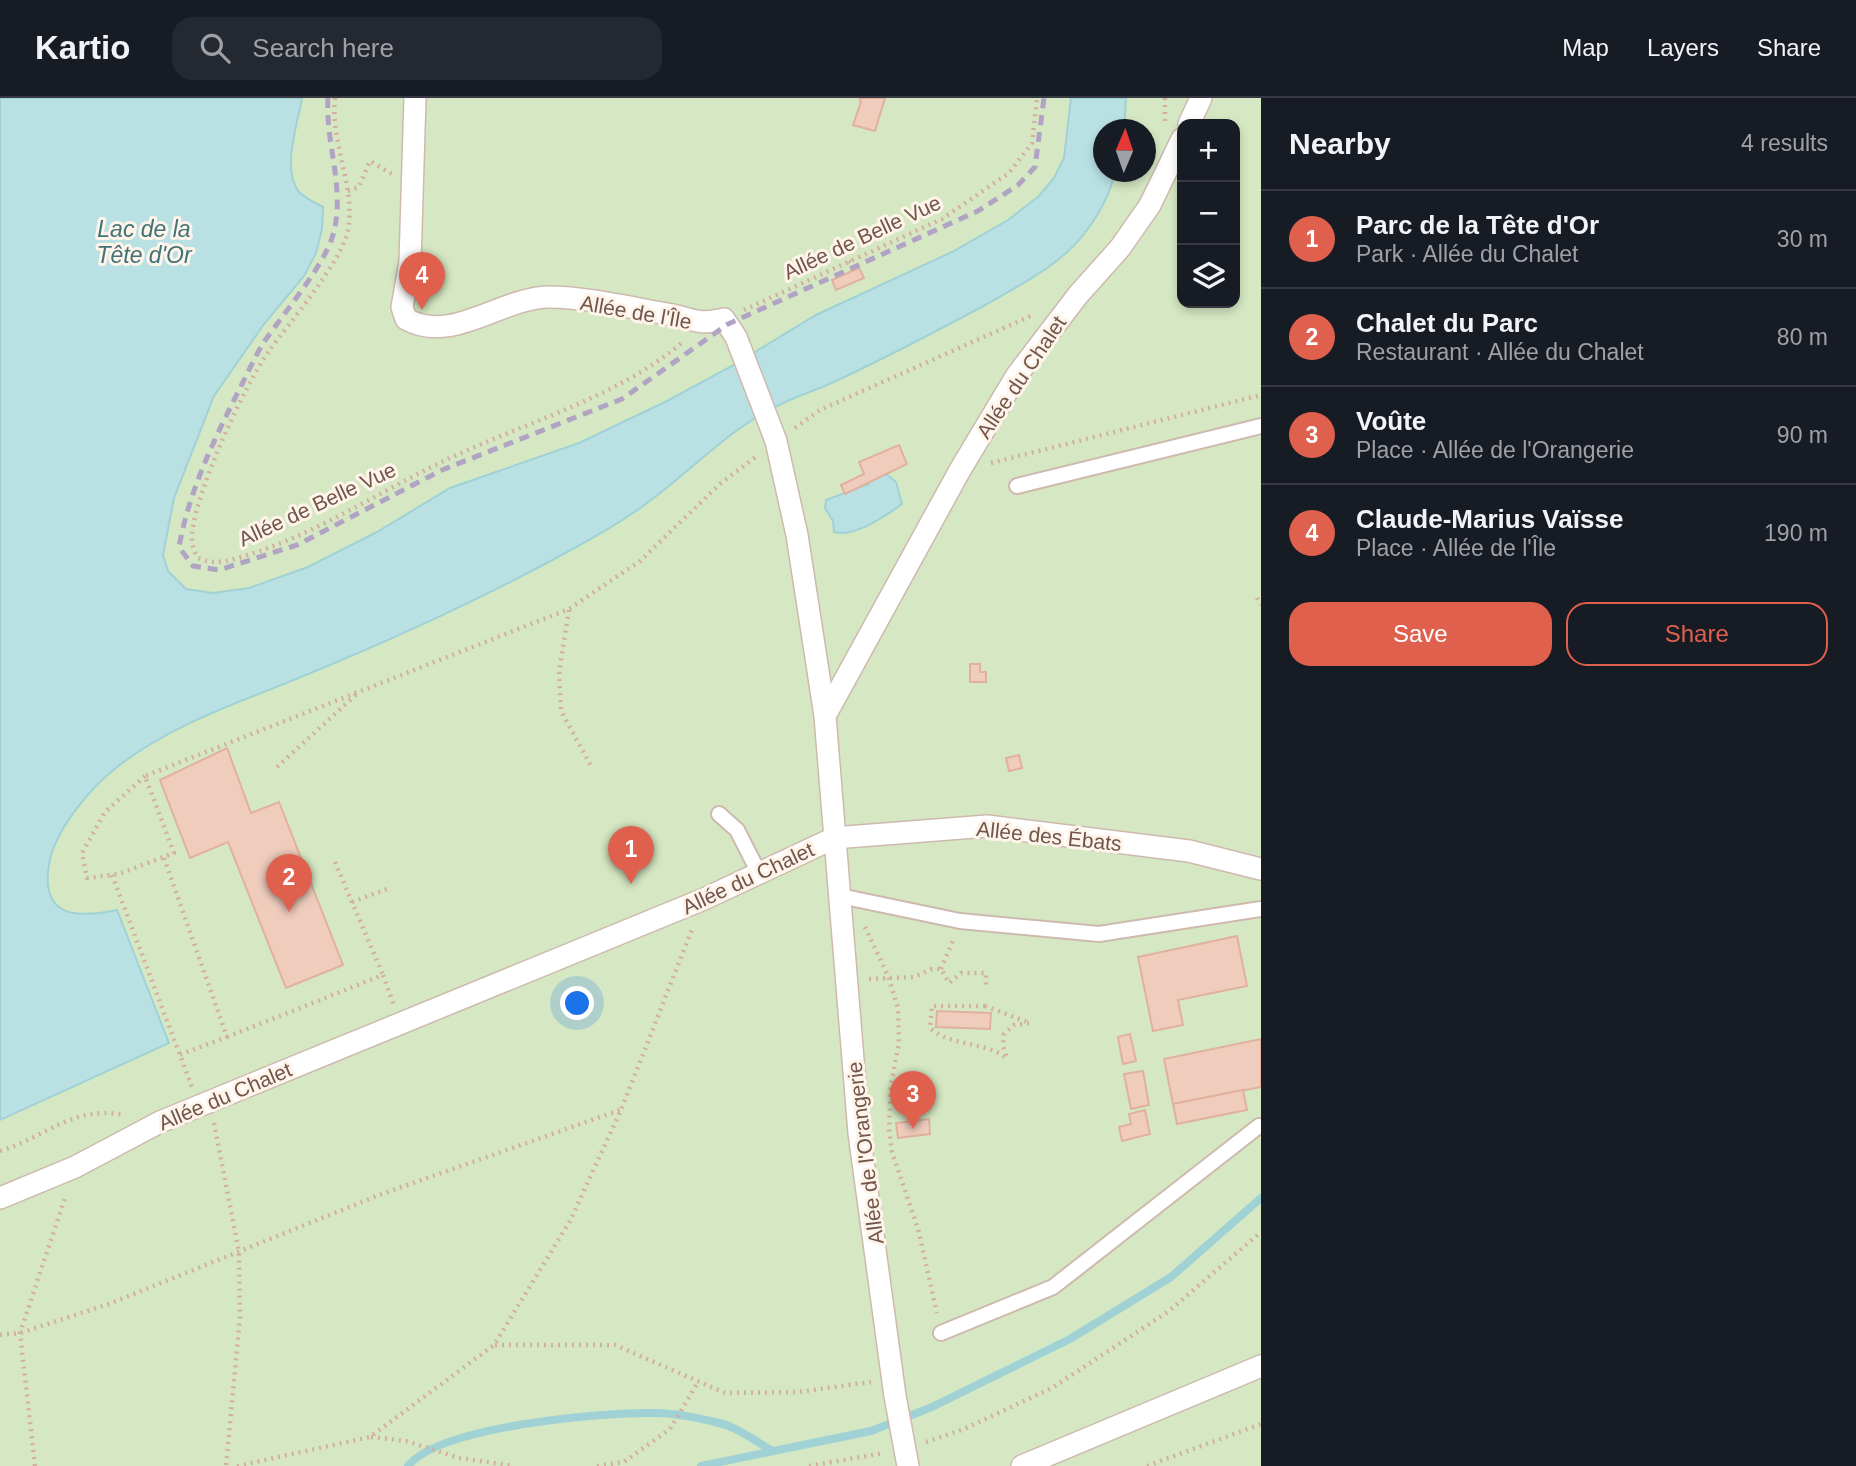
<!DOCTYPE html>
<meta charset="utf-8">
<style>
body{margin:0;font-family:Arial,sans-serif;background:#242831;color:#f1f3f6}
.controls{position:absolute;right:21px;top:21px;display:grid;overflow:hidden;border-radius:14px;box-shadow:0 4px 10px #0003}
.controls button{width:63px;height:63px;display:grid;place-items:center;padding:0;border:0;border-bottom:2px solid #363941;background:#171b24;color:#f1f3f6;font:35px sans-serif}
.compass{position:absolute;left:1093px;top:21px;width:63px;height:63px;border-radius:50%;background:#171b24;box-shadow:0 4px 10px #0003;rotate:2deg}
.you{position:absolute;left:578px;top:906px;width:24px;height:24px;margin:-18px;border:5px solid #fff;border-radius:50%;background:#1a73e8;box-shadow:0 0 0 10px #1a73e833}
.badge{display:grid;place-items:center;width:46px;height:46px;border-radius:50%;background:#e0604e;color:#fff;font-size:23px;font-weight:700}
.pin{position:absolute;translate:-50% -58px;filter:drop-shadow(0 2px 4px #0008)}
.pin::after{content:'';position:absolute;top:37px;width:24px;height:21px;background:inherit;clip-path:polygon(0 0,100% 0,50% 100%)}
.list{margin:0;padding:0;list-style:none}
h2{display:flex;justify-content:space-between;align-items:center;height:91px;margin:0;padding:0 28px;font-size:30px}
h2 small{font-size:23px;font-weight:400;color:#9ea1a6}
.list li{display:grid;grid-template-columns:46px 1fr auto;gap:21px;align-items:center;box-sizing:border-box;height:98px;padding:0 28px;border-top:2px solid #363941}
.list b{display:block;font-size:26px;white-space:nowrap}
.list p{margin:0;font-size:23px;white-space:nowrap;color:#9ea1a6}
.list em{font-size:23px;font-style:normal;color:#9ea1a6}
.actions{display:flex;gap:14px;padding:21px 28px}
.actions a{flex:1;padding:16px 0;border:2px solid #e0604e;border-radius:21px;text-align:center;font-size:24px;color:#e0604e}
.actions .main{background:#e0604e;color:#fff}
.icon{flex:none;width:38px;height:38px;fill:none;stroke:currentColor;stroke-width:2;stroke-linecap:round;stroke-linejoin:round}
.map{position:relative;flex:none;width:1261px;height:1368px;overflow:hidden}
header{display:flex;align-items:center;gap:42px;box-sizing:border-box;height:98px;padding:0 35px;background:#171b24;border-bottom:2px solid #363941}
header strong{font-size:33px}
nav{display:flex;gap:38px;margin-inline-start:auto;font-size:24px}
.search{width:490px;height:63px;background:#242831;display:flex;align-items:center;gap:18px;box-sizing:border-box;padding:0 24px;border-radius:21px;color:#9ea1a6;font-size:26px}
main{display:flex}
aside{flex:1;background:#171b24}
.map>svg:first-child{display:block}
.green{fill:#d5e8c3;fill-rule:evenodd}
.water{fill:#b9e1e4;stroke:#a0d2d5;stroke-width:2}
.lines{fill:none;stroke-linecap:round;stroke-linejoin:round}
.stream{stroke:#a0d2d5;stroke-width:8}
.building{fill:#efccbc;stroke:#e1b19e;stroke-width:2}
.service-casing{stroke:#ceb9ae;stroke-width:18}
.pedestrian-casing{stroke:#ceb9ae;stroke-width:24}
.path{stroke:#d4afa0;stroke-width:4.5;stroke-dasharray:2 5;stroke-linecap:butt}
.service{stroke:#fff;stroke-width:14}
.pedestrian{stroke:#fff;stroke-width:21}
.rail{stroke:#b1a3c4;stroke-width:5;stroke-dasharray:10 7;stroke-linecap:butt}
.labels{text-anchor:middle;dominant-baseline:central;stroke-width:6;stroke-linejoin:round;paint-order:stroke}
.street-label{font-size:21px;fill:#72554b;stroke:#fef4e9}
.water-label{font-size:23px;font-style:italic;fill:#407377;stroke:#fef4e9}
</style>
<header>
<strong>Kartio</strong>
<div class="search"><svg class="icon" aria-label="search" viewBox="0 0 24 24"><circle cx="10" cy="10" r="6"/><path d="M15 15l6 6"/></svg>Search here</div>
<nav><a>Map</a><a>Layers</a><a>Share</a></nav>
</header>
<main>
<div class="map">
<svg width="1261" height="1368" viewBox="0 0 1261 1368">
<rect width="100%" height="100%" fill="#fbf0e4"/>
<path class="green" d="M0 0H1261V1368H0ZM1182 26H1235V205H1182ZM1104 32H1146V74H1104Z"/>
<g class="water">
<path d="M0 0H302C298 25 281 72 299 94 305 100 315 105 323 109L322 131 316 155 304 178 264 226 214 298 174 400 163 457 168 473 186 491 213 495 249 490 308 469 377 434 450 390 579 345 667 303 732 268 816 217 952 154 1008 122 1039 98 1054 80 1064 60 1071 0H1126L1124 31 1104 32V74H1115C1110 96 1098 118 1084 136 1060 167 1020 187 987 206 937 233 887 259 836 283 817 292 796 298 777 308 729 331 690 374 647 405 623 423 595 439 569 453 487 498 400 538 313 574 247 602 174 624 117 669 90 690 55 732 49 766 40 821 78 820 117 812L169 945 0 1022Z"/>
<path d="M885 375 896 384 902 406C887 417 853 440 834 434L833 423 825 410 826 402 869 386 868 383Z"/>
</g>
<g class="lines">
<g class="stream">
<path d="M408 1368C440 1328 603 1314 655 1315 676 1315 699 1320 719 1325 737 1329 755 1343 771 1352"/>
<path d="M701 1368 871 1333 932 1309 1070 1241 1171 1179 1261 1100"/>
</g>
</g>
<g class="building">
<path d="M859 0H885L875 33 853 27 861 4Z"/>
<path d="M859 170 864 180 836 192 832 182Z"/>
<path d="M899 347 907 366 845 396 841 387 864 376 859 364Z"/>
<path d="M970 566H980V574H986V584H970Z"/>
<path d="M227 650 251 715 279 704 343 867 286 890 228 744 190 760 160 682Z"/>
<path d="M1019 657 1022 670 1009 673 1006 660Z"/>
<path d="M1237 838 1247 888 1178 902 1183 927 1153 933 1138 859Z"/>
<path d="M937 913 991 915 990 931 936 929Z"/>
<path d="M1130 936 1136 963 1123 966 1118 939Z"/>
<path d="M1261 941V989L1173 1006 1164 961Z"/>
<path d="M1143 973 1149 1007 1131 1011 1124 976Z"/>
<path d="M1243 992 1247 1012 1177 1026 1173 1006Z"/>
<path d="M1145 1012 1150 1036 1122 1043 1119 1029 1131 1026 1129 1016Z"/>
<path d="M929 1021 930 1036 898 1040 896 1025Z"/>
</g>
<g class="lines">
<defs>
<g id="service">
<path d="M1017 388 1261 328"/>
<path d="M719 716 737 732 759 775"/>
<path d="M840 798 960 823 1099 836 1261 811"/>
<path d="M941 1235 1053 1189 1259 1028"/>
</g>
<g id="pedestrian">
<path d="M415 0 410 164 402 209 406 221C453 247 501 199 550 199 584 199 633 210 667 216 693 220 696 228 724 221L736 239 776 343 797 437 825 618"/>
<path d="M1189 26 1201 0"/>
<path d="M0 1100 75 1069 160 1024 704 801 834 740 987 728 1189 753 1261 771"/>
<path d="M908 1368 895 1298 859 1035 825 618 960 372 1017 277 1078 197 1120 150 1150 107 1182 41"/>
<path d="M1022 1368 1261 1268"/>
</g>
</defs>
<use href="#service" class="service-casing"/>
<use href="#pedestrian" class="pedestrian-casing"/>
<g class="path">
<path d="M335 0C330 45 356 89 348 132 342 164 289 225 269 253 243 290 197 391 192 435 191 444 193 452 198 460 210 465 221 465 234 461 309 441 376 395 446 362 525 324 616 301 684 243"/>
<path d="M1165 0V24"/>
<path d="M348 93 359 89 370 63 392 76"/>
<path d="M849 163 859 170"/>
<path d="M744 212 942 121 1009 75 1032 45 1037 0"/>
<path d="M795 330 820 312 1033 217"/>
<path d="M991 365 1261 297"/>
<path d="M1257 500 1261 507"/>
<path d="M569 512 559 574 561 613 591 668"/>
<path d="M277 669 359 594"/>
<path d="M145 678 105 714 82 755 87 780 119 776 174 755 145 678 569 511 640 463 721 385 757 358"/>
<path d="M164 760 227 939 179 957"/>
<path d="M335 764 383 877"/>
<path d="M112 777 192 989"/>
<path d="M352 804 390 790"/>
<path d="M865 829 888 878 898 910 899 945 891 986 889 1031 892 1054 918 1131 937 1215"/>
<path d="M941 871 954 840"/>
<path d="M869 881 914 879 932 871H941L949 885 961 875H986V891"/>
<path d="M985 908 1030 925 1014 927 1004 936 1003 948 1007 960C981 942 951 949 930 930L932 908H985V903"/>
<path d="M227 939 383 877 394 907"/>
<path d="M214 1025 239 1154 240 1219 226 1368"/>
<path d="M0 1053C46 1039 73 1007 124 1017"/>
<path d="M0 1237 20 1235 109 1206 379 1097 620 1012"/>
<path d="M495 1247H615L725 1295 797 1294 871 1284"/>
<path d="M371 1339 406 1343 459 1360 514 1368"/>
<path d="M926 1344 964 1331 1052 1290 1169 1213 1261 1134"/>
<path d="M35 1368 20 1235 66 1097"/>
<path d="M237 1368 370 1339 494 1247 570 1123 621 1012 693 829"/>
<path d="M597 1368 624 1364 670 1331 698 1284"/>
<path d="M809 1368 884 1355"/>
<path d="M1147 1368 1261 1326"/>
</g>
<use href="#service" class="service"/>
<use href="#pedestrian" class="pedestrian"/>
<path class="rail" d="M328 0C325 46 346 90 333 137 324 168 283 216 264 244 254 260 246 279 237 296 212 346 189 394 179 449L193 468 219 472 297 447 442 372 622 301 728 226 978 113 1018 87 1035 69 1044 0"/>
</g>
<g class="labels">
<g class="street-label">
<text transform="translate(862 139) rotate(-25)">Allée de Belle Vue</text>
<text transform="translate(636 214) rotate(10)">Allée de l'Île</text>
<text transform="translate(1021 279) rotate(-56)">Allée du Chalet</text>
<text transform="translate(317 406) rotate(-25)">Allée de Belle Vue</text>
<text transform="translate(1049 738) rotate(6)">Allée des Ébats</text>
<text transform="translate(748 780) rotate(-25)">Allée du Chalet</text>
<text transform="translate(225 998) rotate(-23)">Allée du Chalet</text>
<text transform="translate(865 1055) rotate(-97)">Allée de l'Orangerie</text>
</g>
<g class="water-label">
<text x="144" y="131">Lac de la<tspan x="144" dy="26">Tête d'Or</tspan></text>
</g>
</g>
</svg>
<div class="controls">
<button>+</button>
<button>−</button>
<button><svg class="icon" aria-label="layers" viewBox="0 0 24 24"><path d="M12 4l9 5-9 5-9-5zM3 14l9 5 9-5"/></svg></button>
</div>
<svg class="compass" viewBox="-18 -18 36 36"><path d="M0-13l5 13h-10z" fill="#e53935"/><path d="M0 13l5-13h-10z" fill="#9ea1a6"/></svg>
<div class="you"></div>
<div class="pin badge" style="left:631px;top:786px">1</div>
<div class="pin badge" style="left:289px;top:814px">2</div>
<div class="pin badge" style="left:913px;top:1031px">3</div>
<div class="pin badge" style="left:422px;top:212px">4</div>
</div>
<aside>
<h2>Nearby<small>4 results</small></h2>
<ul class="list">
<li><span class="badge">1</span><div><b>Parc de la Tête d'Or</b><p>Park · Allée du Chalet</p></div><em>30 m</em></li>
<li><span class="badge">2</span><div><b>Chalet du Parc</b><p>Restaurant · Allée du Chalet</p></div><em>80 m</em></li>
<li><span class="badge">3</span><div><b>Voûte</b><p>Place · Allée de l'Orangerie</p></div><em>90 m</em></li>
<li><span class="badge">4</span><div><b>Claude-Marius Vaïsse</b><p>Place · Allée de l'Île</p></div><em>190 m</em></li>
</ul>
<div class="actions"><a class="main">Save</a><a>Share</a></div>
</aside>
</main>
